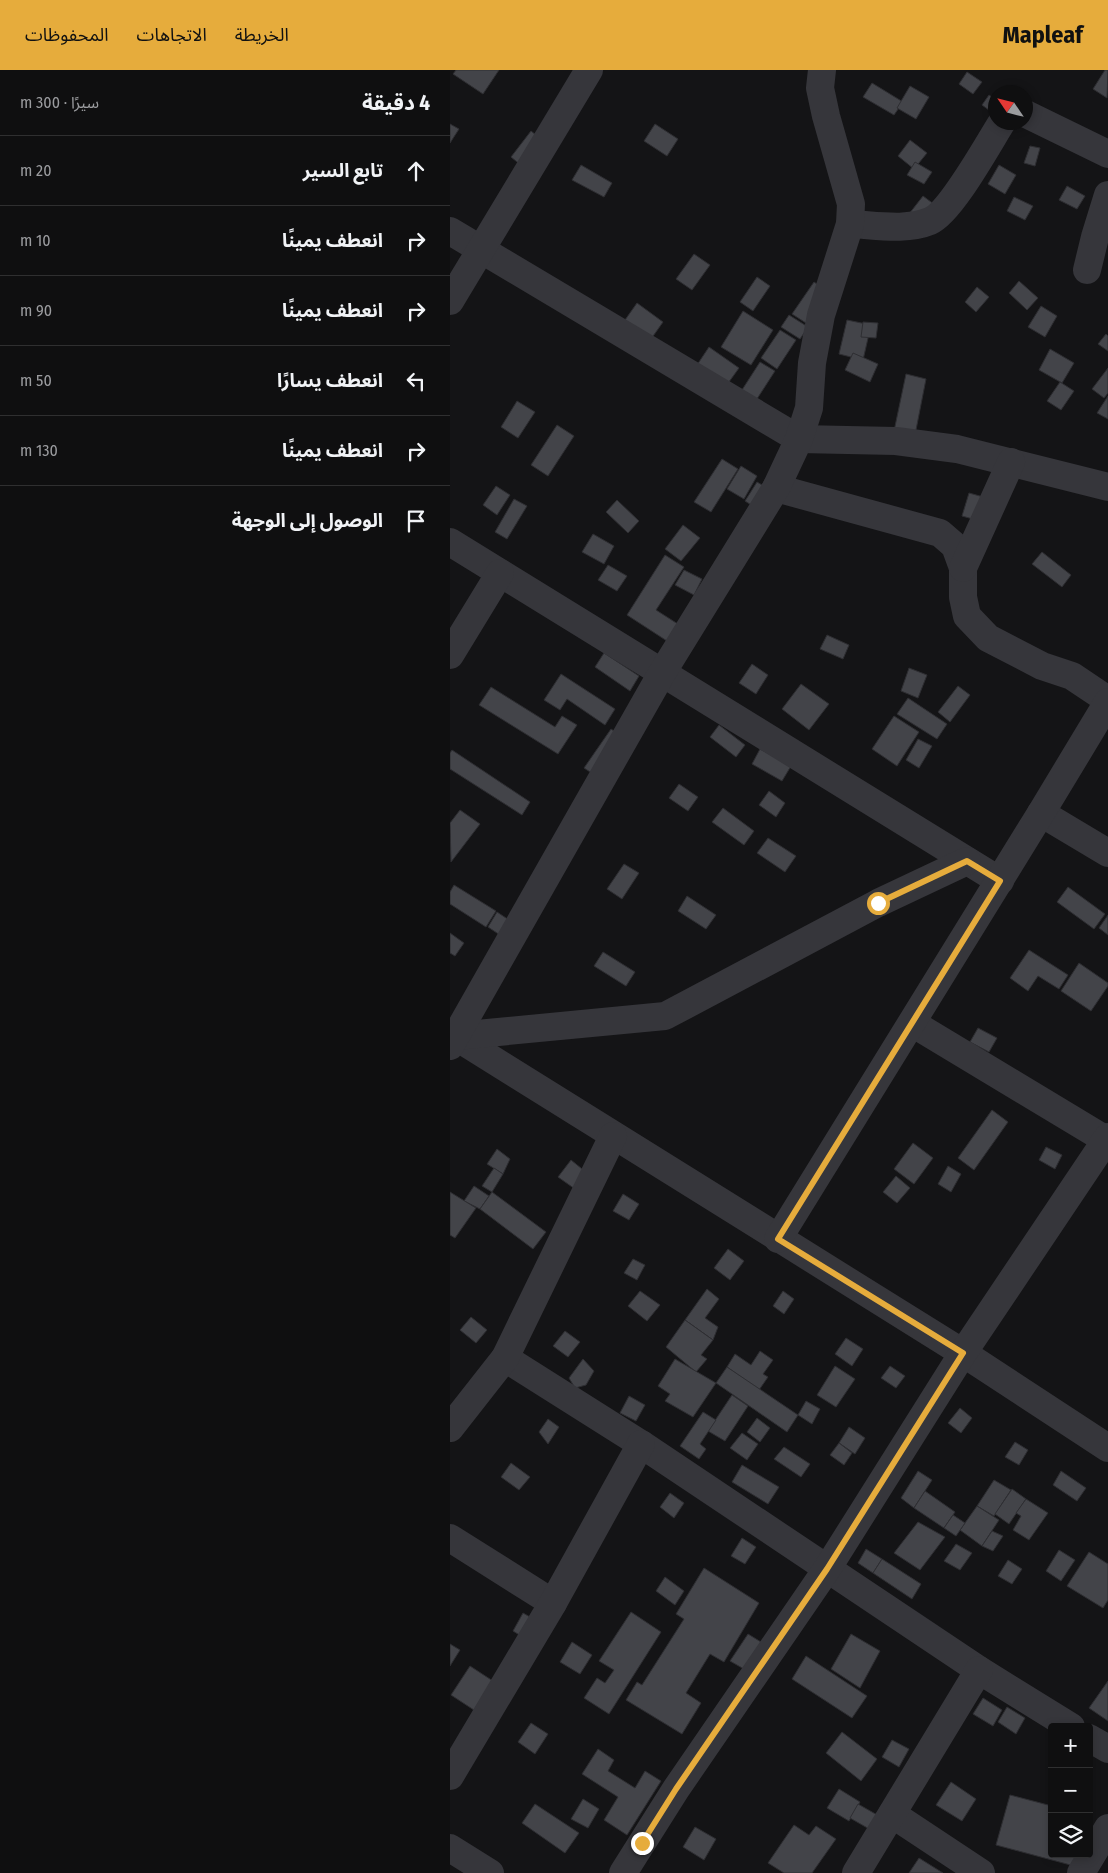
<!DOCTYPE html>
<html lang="ar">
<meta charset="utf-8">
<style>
body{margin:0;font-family:"Fira Sans Condensed","Noto Sans Arabic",sans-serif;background:#1d1d1e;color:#f1f3f6;direction:rtl}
.controls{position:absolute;right:15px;bottom:15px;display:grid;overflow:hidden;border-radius:5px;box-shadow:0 2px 8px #0003}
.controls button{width:45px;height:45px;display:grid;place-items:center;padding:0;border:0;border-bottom:1px solid #2f2f30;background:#0f0f10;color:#f1f3f6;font:25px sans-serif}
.compass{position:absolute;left:538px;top:15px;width:45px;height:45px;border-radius:50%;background:#0f0f10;box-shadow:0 2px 8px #0003;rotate:305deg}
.stop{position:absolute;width:15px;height:15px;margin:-11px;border:4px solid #e6ac3c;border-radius:50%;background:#fff}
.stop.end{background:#e6ac3c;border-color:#fff;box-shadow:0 1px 5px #0008}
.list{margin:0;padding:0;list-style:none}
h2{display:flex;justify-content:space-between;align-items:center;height:65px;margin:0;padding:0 20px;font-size:21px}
h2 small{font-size:16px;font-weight:400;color:#9b9c9f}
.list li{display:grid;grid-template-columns:32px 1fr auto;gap:15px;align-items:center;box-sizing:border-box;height:70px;padding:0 20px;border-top:1px solid #2f2f30}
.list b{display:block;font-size:19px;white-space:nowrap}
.list em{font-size:16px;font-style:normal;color:#9b9c9f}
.icon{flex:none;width:28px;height:28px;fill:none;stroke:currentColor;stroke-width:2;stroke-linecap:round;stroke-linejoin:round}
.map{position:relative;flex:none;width:658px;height:1803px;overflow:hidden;direction:ltr}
header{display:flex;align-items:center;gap:30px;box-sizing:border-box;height:70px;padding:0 25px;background:#e6ac3c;color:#111}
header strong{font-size:24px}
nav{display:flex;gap:28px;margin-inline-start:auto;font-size:18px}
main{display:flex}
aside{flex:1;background:#0f0f10}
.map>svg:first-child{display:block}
.building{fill:#434449;stroke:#2e2e32}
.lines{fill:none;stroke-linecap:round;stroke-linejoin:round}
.street{stroke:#36363b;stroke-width:28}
.route{stroke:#e6ac3c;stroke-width:6}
</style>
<header>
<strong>Mapleaf</strong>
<nav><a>الخريطة</a><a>الاتجاهات</a><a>المحفوظات</a></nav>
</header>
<main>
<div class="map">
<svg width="658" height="1803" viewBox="0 0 658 1803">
<rect width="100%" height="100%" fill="#141416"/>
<g class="building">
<path d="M6 0H49L33 24 3 4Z"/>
<path d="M655 0H658L657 28 643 19Z"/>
<path d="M517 2 532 12 523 24 509 14Z"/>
<path d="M422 13 453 32 444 45 413 27Z"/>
<path d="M460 16 479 27 466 49 447 38Z"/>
<path d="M539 25 546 30V40L543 43 532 35Z"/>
<path d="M0 54 9 59 0 73Z"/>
<path d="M205 54 228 69 217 86 194 71Z"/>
<path d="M81 61 97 74 77 100 61 87Z"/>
<path d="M460 70 477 83 464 99 448 86Z"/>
<path d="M580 76 590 78 585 96 574 93Z"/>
<path d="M465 92 482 102 474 114 457 105Z"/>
<path d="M131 95 162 113 154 127 122 110Z"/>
<path d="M549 95 566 105 555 124 538 114Z"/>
<path d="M617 116 635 126 627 139 609 130Z"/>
<path d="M473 126 489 138 459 144Z"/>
<path d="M564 127 583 136 575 150 557 141Z"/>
<path d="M244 184 260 195 242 220 226 209Z"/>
<path d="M307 207 320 216 303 241 290 232Z"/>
<path d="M569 211 588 228 577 240 559 223Z"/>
<path d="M364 212 377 221 356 253 342 244Z"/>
<path d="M527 217 539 227 526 242 515 232Z"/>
<path d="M187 233 213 252 201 269 175 250Z"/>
<path d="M591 236 607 246 595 267 578 257Z"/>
<path d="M293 241 323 260 301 295 271 277Z"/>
<path d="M339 245 358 257 350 269 331 257Z"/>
<path d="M397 250 421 255 413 290 389 284Z"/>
<path d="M413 252 428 253 426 268 411 267Z"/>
<path d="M330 260 346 270 327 299 311 288Z"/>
<path d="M656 264 658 266V281L648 274Z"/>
<path d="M259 277 289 298 276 316 247 295Z"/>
<path d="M600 279 624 293 612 313 589 300Z"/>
<path d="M403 283 428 294 420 312 395 300Z"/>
<path d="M310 292 325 301 305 332 290 323Z"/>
<path d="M658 298V323L654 328 642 319Z"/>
<path d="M456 304 476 309 464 370 443 366Z"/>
<path d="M610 312 624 321 611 340 597 331Z"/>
<path d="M658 326V349L647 343Z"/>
<path d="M67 331 85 342 68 368 51 357Z"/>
<path d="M107 355 124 366 98 406 81 395Z"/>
<path d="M272 389 288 399 261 442 244 432Z"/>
<path d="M291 396 307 406 294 429 277 419Z"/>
<path d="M307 412 329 425 317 445 295 431Z"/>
<path d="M46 416 60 425 47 445 33 435Z"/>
<path d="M519 423 537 428 530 451 512 446Z"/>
<path d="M64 429 77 436 57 469 45 462Z"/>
<path d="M167 430 189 451 178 463 156 442Z"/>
<path d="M233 455 250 468 231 491 215 479Z"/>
<path d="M143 464 164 476 154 494 132 482Z"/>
<path d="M592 482 621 505 612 517 582 494Z"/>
<path d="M215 485 234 497 206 540 245 565 234 582 177 545Z"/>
<path d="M158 495 177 506 167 521 148 510Z"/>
<path d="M234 500 252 509 244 525 225 515Z"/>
<path d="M377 565 399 575 393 589 370 579Z"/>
<path d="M154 583 189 606 180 621 145 597Z"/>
<path d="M302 594 318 605 306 624 289 613Z"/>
<path d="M459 598 477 605 468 628 451 621Z"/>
<path d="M111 604 165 639 155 655 117 629 110 640 94 630Z"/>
<path d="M351 614 379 634 359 660 332 639Z"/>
<path d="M508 616 520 625 500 652 488 642Z"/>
<path d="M41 617 105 657 112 646 127 655 108 684 29 635Z"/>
<path d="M458 628 497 654 487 669 447 644Z"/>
<path d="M444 646 469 662 447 696 422 679Z"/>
<path d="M269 655 295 675 286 687 260 667Z"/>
<path d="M161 659 177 670 151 709 134 698Z"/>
<path d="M468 669 482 676 469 698 456 690Z"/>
<path d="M310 679 341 696 332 711 302 694Z"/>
<path d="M2 680 80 732 72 745 0 699V683Z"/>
<path d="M229 714 248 727 238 741 219 728Z"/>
<path d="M319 721 335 733 326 747 309 735Z"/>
<path d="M273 738 304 761 294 775 262 752Z"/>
<path d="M10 740 30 754 1 792 0 753Z"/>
<path d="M318 768 346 786 335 802 307 783Z"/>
<path d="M174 794 189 803 172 829 157 819Z"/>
<path d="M4 815 46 841 36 857 0 834V822Z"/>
<path d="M618 817 655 844 644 859 607 832Z"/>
<path d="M237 826 266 845 256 859 228 841Z"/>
<path d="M47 842 62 852 53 867 38 857Z"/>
<path d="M658 845V865L649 858Z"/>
<path d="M0 863 14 873 5 886 0 883Z"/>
<path d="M579 880 618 905 609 919 588 906 578 921 560 908Z"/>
<path d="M153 882 185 902 176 916 144 896Z"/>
<path d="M629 893 658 913V916L641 941 611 921Z"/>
<path d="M528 958 547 968 539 982 520 972Z"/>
<path d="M542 1040 558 1052 524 1100 508 1088Z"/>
<path d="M463 1073 483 1088 464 1114 444 1099Z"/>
<path d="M596 1077 612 1085 605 1099 589 1090Z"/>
<path d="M47 1079 60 1089 53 1104 37 1094Z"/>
<path d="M121 1090 137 1103 125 1119 108 1107Z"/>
<path d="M498 1096 511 1104 501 1122 488 1114Z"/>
<path d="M44 1098 53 1104 42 1122 32 1116Z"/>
<path d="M446 1106 460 1118 447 1133 433 1122Z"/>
<path d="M24 1116 39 1126 30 1139 14 1131Z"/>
<path d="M0 1122 26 1138 5 1168 0 1165Z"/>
<path d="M42 1122 96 1162 83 1179 30 1139Z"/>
<path d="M173 1124 189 1134 179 1150 163 1141Z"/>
<path d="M278 1179 294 1191 280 1210 264 1198Z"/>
<path d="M183 1189 195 1195 187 1210 174 1203Z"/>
<path d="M257 1219 269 1229 255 1248 268 1257 263 1270 235 1250Z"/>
<path d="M190 1221 210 1235 197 1251 178 1236Z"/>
<path d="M333 1221 344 1229 334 1244 323 1236Z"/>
<path d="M21 1247 37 1260 26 1273 10 1260Z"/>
<path d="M235 1250 263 1270 251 1285 257 1289 246 1302 216 1277Z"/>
<path d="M115 1261 130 1272 118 1287 103 1276Z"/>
<path d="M396 1268 413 1279 402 1296 385 1284Z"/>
<path d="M310 1281 323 1290 313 1304 318 1307 309 1320 277 1297 285 1284 301 1295Z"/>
<path d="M133 1289 144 1301 136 1315 125 1318 119 1308Z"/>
<path d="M225 1289 266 1313 243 1347 215 1331 220 1324 208 1316Z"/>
<path d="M385 1296 405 1309 386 1337 367 1325Z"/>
<path d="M440 1296 455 1306 446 1318 431 1308Z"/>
<path d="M277 1297 348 1345 337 1362 266 1313Z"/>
<path d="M282 1325 298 1336 275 1371 258 1361Z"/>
<path d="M179 1326 195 1335 186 1351 170 1343Z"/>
<path d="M356 1331 370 1339 362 1354 348 1345Z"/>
<path d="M510 1338 522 1348 511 1363 498 1353Z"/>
<path d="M253 1342 266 1350 250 1374 256 1379 249 1389 230 1376Z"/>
<path d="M307 1348 320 1358 310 1372 297 1362Z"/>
<path d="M98 1349 109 1357 98 1374 89 1362Z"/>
<path d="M399 1357 415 1368 405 1384 389 1373Z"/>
<path d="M292 1363 308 1374 297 1390 280 1378Z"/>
<path d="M565 1372 578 1380 569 1395 555 1387Z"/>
<path d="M389 1373 402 1383 394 1395 380 1385Z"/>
<path d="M334 1377 360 1394 351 1407 324 1389Z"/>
<path d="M61 1393 80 1407 69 1420 51 1407Z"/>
<path d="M292 1395 329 1417 318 1434 282 1412Z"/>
<path d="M468 1401 482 1410 464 1438 451 1428Z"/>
<path d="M611 1401 636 1418 627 1431 603 1415Z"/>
<path d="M544 1410 561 1420 544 1446 527 1436Z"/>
<path d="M562 1419 576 1429 559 1454 545 1444Z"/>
<path d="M475 1421 505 1442 494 1458 464 1438Z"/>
<path d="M220 1423 234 1433 224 1448 210 1437Z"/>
<path d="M576 1429 598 1443 579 1470 563 1460 571 1446 566 1443Z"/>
<path d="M527 1436 549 1450 532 1476 510 1460Z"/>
<path d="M503 1445 515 1453 506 1466 494 1458Z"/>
<path d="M468 1452 495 1467 470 1500 444 1483Z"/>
<path d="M542 1461 553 1466 543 1481 532 1476Z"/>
<path d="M292 1468 306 1477 295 1494 281 1486Z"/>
<path d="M506 1474 522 1483 510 1500 494 1491Z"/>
<path d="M416 1479 432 1489 423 1503 408 1493Z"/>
<path d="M609 1480 625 1490 611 1511 596 1501Z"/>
<path d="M639 1482 658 1494V1530L653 1538 617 1516Z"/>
<path d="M432 1489 471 1514 462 1529 423 1503Z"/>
<path d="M558 1490 572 1499 562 1514 548 1506Z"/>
<path d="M254 1498 309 1533 274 1592 260 1584 236 1623 251 1633 232 1664 176 1630 187 1612 192 1615 234 1549 226 1544Z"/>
<path d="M215 1507 234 1521 225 1535 206 1521Z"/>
<path d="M181 1542 211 1562 159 1644 134 1628 147 1608 155 1613 164 1600 149 1591Z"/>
<path d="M73 1543 87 1551 76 1569 63 1561Z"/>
<path d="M298 1564 311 1572 294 1599 280 1591Z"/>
<path d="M401 1564 430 1581 410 1618 381 1599Z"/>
<path d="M122 1572 142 1585 130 1604 110 1592Z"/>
<path d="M0 1574 10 1580 0 1596Z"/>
<path d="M356 1586 417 1626 402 1648 342 1609Z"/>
<path d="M20 1596 49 1615 30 1644 1 1625Z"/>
<path d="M658 1611V1651L639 1638Z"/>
<path d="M533 1628 552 1640 543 1656 523 1644Z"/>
<path d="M557 1637 575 1648 566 1664 548 1652Z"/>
<path d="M81 1653 98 1664 85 1684 68 1672Z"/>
<path d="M392 1662 427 1689 411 1711 376 1683Z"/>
<path d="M442 1670 459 1679 449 1697 432 1687Z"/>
<path d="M148 1679 164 1690 158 1701 185 1718 195 1701 211 1711 177 1765 154 1750 168 1727 132 1704Z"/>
<path d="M501 1712 526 1729 512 1751 486 1735Z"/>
<path d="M389 1719 410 1732 399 1751 377 1738Z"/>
<path d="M560 1725 602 1736V1784H632L628 1797 546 1775Z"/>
<path d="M133 1729 149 1739 138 1758 121 1749Z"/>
<path d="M85 1734 129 1763 115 1783 72 1753Z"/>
<path d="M408 1734 429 1746 421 1760 400 1748Z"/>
<path d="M344 1755 359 1765 366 1756 386 1769 362 1803H334L318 1793Z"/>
<path d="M245 1757 266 1769 254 1790 233 1777Z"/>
<path d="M469 1788 493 1803H459Z"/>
</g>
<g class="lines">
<g class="street">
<path d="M576 44 658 84"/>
<path d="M400 154C425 155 456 161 480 151 501 142 538 74 552 52"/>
<path d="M0 161 349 369 446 371 507 379 658 417"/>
<path d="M637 200 645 167 658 125"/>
<path d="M0 231 139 0"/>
<path d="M326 418 490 463 505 476 513 498V527L517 546 538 568 592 596 622 606 658 630"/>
<path d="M0 472 550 811"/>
<path d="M513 498 561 392"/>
<path d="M0 585 50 503"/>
<path d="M591 743 658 783"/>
<path d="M462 953 658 1071"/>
<path d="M0 963 513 1283 658 1378"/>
<path d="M6 966 215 946 428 833 517 791"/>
<path d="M0 976 212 603 326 418 349 369 359 338 362 293 371 245 400 154 401 134 376 46 370 18 372 0"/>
<path d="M328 1169 591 743 658 632"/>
<path d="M55 1288 191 1374 529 1600 621 1657"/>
<path d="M0 1358 55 1288 163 1066"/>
<path d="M0 1468 103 1533"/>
<path d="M639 1668 658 1679"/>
<path d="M0 1706 103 1533 191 1374"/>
<path d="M442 1744 531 1803"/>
<path d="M0 1778 40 1803"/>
<path d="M173 1803 226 1719 377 1499 513 1283 658 1067"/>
<path d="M406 1803 529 1600"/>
<path d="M631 1803 658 1758"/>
</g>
</g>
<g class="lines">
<path class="route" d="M192 1773 226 1719 377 1499 513 1283 328 1169 550 811 517 791 428 833"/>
</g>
</svg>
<div class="controls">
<button>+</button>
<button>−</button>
<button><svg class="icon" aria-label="layers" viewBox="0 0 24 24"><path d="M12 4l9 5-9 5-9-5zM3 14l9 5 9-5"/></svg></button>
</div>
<svg class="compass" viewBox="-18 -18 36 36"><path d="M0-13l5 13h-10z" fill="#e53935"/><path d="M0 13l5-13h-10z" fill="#9b9c9f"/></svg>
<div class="stop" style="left:428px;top:833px"></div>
<div class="stop end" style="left:192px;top:1773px"></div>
</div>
<aside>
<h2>4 دقيقة<small>سيرًا · 300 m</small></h2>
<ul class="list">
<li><svg class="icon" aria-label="ahead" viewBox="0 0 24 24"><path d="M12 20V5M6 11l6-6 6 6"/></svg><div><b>تابع السير</b></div><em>20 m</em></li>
<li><svg class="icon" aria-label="right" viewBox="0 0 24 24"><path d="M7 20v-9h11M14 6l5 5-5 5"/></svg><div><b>انعطف يمينًا</b></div><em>10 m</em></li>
<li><svg class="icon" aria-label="right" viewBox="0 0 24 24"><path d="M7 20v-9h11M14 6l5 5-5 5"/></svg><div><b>انعطف يمينًا</b></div><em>90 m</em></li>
<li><svg class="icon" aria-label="left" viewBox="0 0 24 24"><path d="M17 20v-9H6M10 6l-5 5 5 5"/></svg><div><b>انعطف يسارًا</b></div><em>50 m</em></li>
<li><svg class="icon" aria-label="right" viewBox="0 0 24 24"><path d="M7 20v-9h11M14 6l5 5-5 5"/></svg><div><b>انعطف يمينًا</b></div><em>130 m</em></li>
<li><svg class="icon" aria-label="arrive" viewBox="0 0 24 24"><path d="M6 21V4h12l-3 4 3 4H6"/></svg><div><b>الوصول إلى الوجهة</b></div></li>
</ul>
</aside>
</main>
